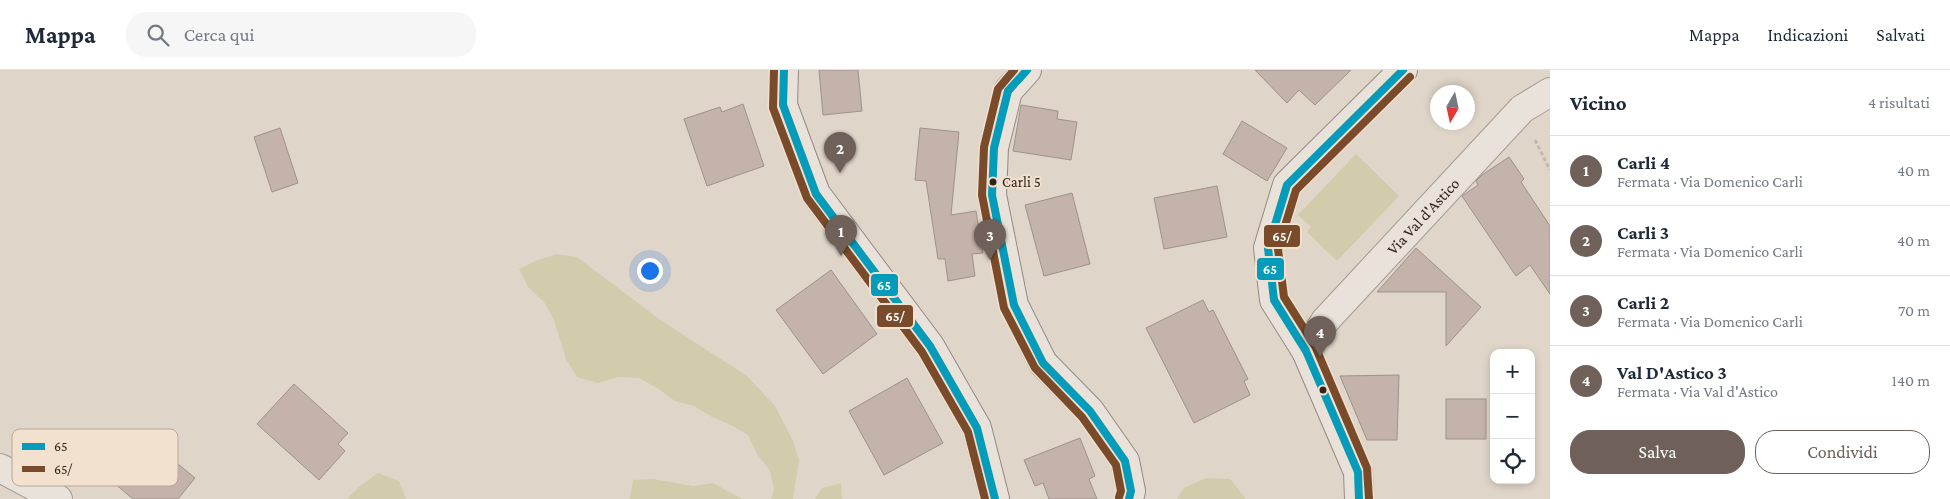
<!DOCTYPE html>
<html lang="it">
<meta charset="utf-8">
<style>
body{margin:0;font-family:"Crimson Pro",serif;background:#f6f6f7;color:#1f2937}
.controls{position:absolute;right:15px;bottom:15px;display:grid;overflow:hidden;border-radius:10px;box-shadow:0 2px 8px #0003}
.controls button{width:45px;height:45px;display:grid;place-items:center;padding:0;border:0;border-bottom:1px solid #e0e1e3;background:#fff;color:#1f2937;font:25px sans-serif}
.compass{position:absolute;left:1430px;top:15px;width:45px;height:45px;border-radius:50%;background:#fff;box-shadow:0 2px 8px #0003;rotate:189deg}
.you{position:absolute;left:649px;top:200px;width:18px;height:18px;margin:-12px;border:4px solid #fff;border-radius:50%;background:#1a73e8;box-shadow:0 0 0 8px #1a73e833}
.badge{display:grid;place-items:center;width:32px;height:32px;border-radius:50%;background:#6f6159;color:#fff;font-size:16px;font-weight:700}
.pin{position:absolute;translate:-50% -41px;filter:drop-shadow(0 1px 2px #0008)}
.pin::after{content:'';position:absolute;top:26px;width:18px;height:15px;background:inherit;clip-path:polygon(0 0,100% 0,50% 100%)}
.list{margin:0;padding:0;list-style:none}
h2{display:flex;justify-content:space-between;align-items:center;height:65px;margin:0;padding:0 20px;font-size:21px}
h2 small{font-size:16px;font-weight:400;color:#747a83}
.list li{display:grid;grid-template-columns:32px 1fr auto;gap:15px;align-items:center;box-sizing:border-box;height:70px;padding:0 20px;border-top:1px solid #e0e1e3}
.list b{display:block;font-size:19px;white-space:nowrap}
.list p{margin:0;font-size:16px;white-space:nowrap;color:#747a83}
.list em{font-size:16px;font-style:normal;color:#747a83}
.actions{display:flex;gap:10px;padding:15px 20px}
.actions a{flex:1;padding:11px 0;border:1px solid #6f6159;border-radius:20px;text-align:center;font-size:18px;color:#6f6159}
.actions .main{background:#6f6159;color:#fff}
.icon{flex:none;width:28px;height:28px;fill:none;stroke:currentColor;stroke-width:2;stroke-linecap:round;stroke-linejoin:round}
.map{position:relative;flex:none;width:1550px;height:429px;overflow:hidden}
header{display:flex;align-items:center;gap:30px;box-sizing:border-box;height:70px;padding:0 25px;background:#fff;border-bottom:1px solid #e0e1e3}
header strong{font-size:24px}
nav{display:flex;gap:28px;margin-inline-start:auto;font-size:18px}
.search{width:350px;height:45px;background:#f6f6f7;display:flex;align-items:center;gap:12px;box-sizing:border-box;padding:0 18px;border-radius:20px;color:#747a83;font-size:19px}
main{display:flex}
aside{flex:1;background:#fff}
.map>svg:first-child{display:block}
.green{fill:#d2ccac}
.building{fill:#c3b3aa;stroke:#a09189}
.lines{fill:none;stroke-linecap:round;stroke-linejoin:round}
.street-casing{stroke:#a59b92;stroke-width:30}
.secondary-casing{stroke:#948a83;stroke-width:30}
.path{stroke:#c1b9b1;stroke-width:3;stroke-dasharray:4 2.5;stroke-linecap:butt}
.street{stroke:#e8e2da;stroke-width:28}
.secondary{stroke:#e8e2da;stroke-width:28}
.bus-1-casing{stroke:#f2e1ce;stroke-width:11}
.bus-2-casing{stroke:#f2e1ce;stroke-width:11}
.bus-1{stroke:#059cbc;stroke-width:8}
.bus-2{stroke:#7a4b2a;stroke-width:8}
.bus-dot{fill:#32231c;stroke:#f2e1ce;stroke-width:2}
.labels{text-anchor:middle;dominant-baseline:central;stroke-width:4;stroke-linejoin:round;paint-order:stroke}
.bus-label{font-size:15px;fill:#32231c;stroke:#f2e1ce;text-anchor:start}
.street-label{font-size:16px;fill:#32231c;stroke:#f2e1ce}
.key{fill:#f2e1ce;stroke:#b8a899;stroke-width:1}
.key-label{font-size:14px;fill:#32231c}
.line-badge{stroke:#f2e1ce;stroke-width:2}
.badge-label{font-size:14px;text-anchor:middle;font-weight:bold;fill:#fff}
</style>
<header>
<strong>Mappa</strong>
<div class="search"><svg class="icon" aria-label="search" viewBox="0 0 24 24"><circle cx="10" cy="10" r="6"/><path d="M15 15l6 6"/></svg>Cerca qui</div>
<nav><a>Mappa</a><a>Indicazioni</a><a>Salvati</a></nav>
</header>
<main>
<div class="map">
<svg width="1550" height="429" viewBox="0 0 1550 429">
<rect width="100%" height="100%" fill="#e0d5c9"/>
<g class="green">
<path d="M1356 84 1399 126 1337 191 1307 162 1311 157 1298 145Z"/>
<path d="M557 184 577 187 659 249 747 306 775 336 793 371 799 390 793 429H771L774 420 770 401 757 384 748 365 731 355 712 347 694 336 675 331 657 318 639 308 618 307 598 313 577 307 566 289 554 250 544 232 528 217 519 199 538 190Z"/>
<path d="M378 403 399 411 406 429H347L359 417Z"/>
<path d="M1206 408 1230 409 1246 429H1177L1184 418Z"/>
<path d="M653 409 693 416 713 413 742 429H630L633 410Z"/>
<path d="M841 413 842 429H815L822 418Z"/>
</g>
<g class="building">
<path d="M819 0H858L862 41 823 45Z"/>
<path d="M1255 0H1351L1315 35 1299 20 1287 33Z"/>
<path d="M743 34 764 96 707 116 684 49 720 37 722 42Z"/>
<path d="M1021 35 1058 41 1057 49 1077 52 1071 90 1013 81Z"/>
<path d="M1242 51 1287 78 1267 111 1223 84Z"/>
<path d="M280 58 298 113 272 122 254 67Z"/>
<path d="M920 58 959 62 951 145 976 141 983 183 972 184 975 206 948 211 945 189H938L926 111 915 110Z"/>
<path d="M1509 87 1524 109 1521 112 1550 156V224L1530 195 1516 206 1462 126 1478 115 1476 111 1482 105Z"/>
<path d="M1217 116 1227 167 1164 179 1154 128Z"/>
<path d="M1072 123 1090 194 1044 206 1025 135Z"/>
<path d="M1416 178 1481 237 1446 276V222H1377Z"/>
<path d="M831 200 877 264 823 304 776 240Z"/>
<path d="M1203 230 1209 242 1213 240 1248 309 1244 311 1250 325 1194 353 1146 258Z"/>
<path d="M1399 305 1397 370H1367L1340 306Z"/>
<path d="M907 308 943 373 884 405 849 341Z"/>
<path d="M294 314 348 363 338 374 345 381 319 410 257 354Z"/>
<rect x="1446" y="329" width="40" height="40"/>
<path d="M143 365 195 408 178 429H133L107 407Z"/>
<path d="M1080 368 1095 406 1089 409 1097 429H1049L1043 413 1035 416 1024 390Z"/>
</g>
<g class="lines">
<defs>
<g id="street">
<path id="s1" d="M1306 281 1325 251 1522 39 1550 22"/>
<path d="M0 398 58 429"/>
</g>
<g id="secondary">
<path d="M784 0 783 35 816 124 930 276 977 358 995 429"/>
<path d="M1027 0 1008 21 994 78 992 125 1014 235 1043 293 1090 341 1125 391 1131 421 1129 429"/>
<path d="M1359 429 1358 402 1306 281 1274 230 1268 178 1287 115 1403 0"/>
</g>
</defs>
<use href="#street" class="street-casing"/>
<use href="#secondary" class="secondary-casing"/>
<path class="path" d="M1535 70 1550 100"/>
<use href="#street" class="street"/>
<use href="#secondary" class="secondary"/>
<defs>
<g id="bus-1">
<path d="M784 0 783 35 816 124 930 276 977 358 995 429"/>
<path d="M1027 0 1008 21 994 78 992 125 1014 235 1043 293 1090 341 1125 391 1131 421 1129 429"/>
<path d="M1359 429 1358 402 1306 281 1274 230 1268 178 1287 115 1403 0"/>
</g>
<g id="bus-2">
<path d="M774 0 773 38 807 128 922 282 968 362 985 429"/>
<path d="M1014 0 998 19 984 77 982 125 1004 238 1035 298 1082 347 1116 395 1121 421 1119 427"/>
<path d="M1369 429 1367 398 1315 276 1284 227 1278 179 1296 120 1410 7"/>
</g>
</defs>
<use href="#bus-1" class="bus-1-casing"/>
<use href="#bus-2" class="bus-2-casing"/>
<use href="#bus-1" class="bus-1"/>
<use href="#bus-2" class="bus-2"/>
</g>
<g class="bus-dot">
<circle cx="993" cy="112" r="4.5"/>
<circle cx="1323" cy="320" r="4.5"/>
</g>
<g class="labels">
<g class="bus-label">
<text x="1002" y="112">Carli 5</text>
</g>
<g class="street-label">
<text stroke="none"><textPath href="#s1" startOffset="179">Via Val d'Astico</textPath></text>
</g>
</g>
<rect x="12" y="359" width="166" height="57" rx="8" class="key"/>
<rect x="22" y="373" width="23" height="7" fill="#059cbc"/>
<rect x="22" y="396" width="23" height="6" fill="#7a4b2a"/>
<g class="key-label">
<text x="54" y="381">65</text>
<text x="54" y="404">65/</text>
</g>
<g class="line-badge">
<rect x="1263" y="154" width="38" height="24" rx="5" fill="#7a4b2a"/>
<rect x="1256" y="187" width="29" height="24" rx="5" fill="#059cbc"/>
<rect x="870" y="203" width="29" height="24" rx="5" fill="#059cbc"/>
<rect x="876" y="234" width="38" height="24" rx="5" fill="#7a4b2a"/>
</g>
<g class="badge-label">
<text x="1282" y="171">65/</text>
<text x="1270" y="204">65</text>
<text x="884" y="220">65</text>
<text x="895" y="251">65/</text>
</g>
</svg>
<div class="controls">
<button>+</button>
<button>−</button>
<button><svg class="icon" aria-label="locate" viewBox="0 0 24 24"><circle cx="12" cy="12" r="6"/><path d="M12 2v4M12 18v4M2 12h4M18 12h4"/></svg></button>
</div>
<svg class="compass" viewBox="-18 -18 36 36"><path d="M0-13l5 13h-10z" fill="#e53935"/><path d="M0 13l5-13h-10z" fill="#747a83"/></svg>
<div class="you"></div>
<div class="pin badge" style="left:841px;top:186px">1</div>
<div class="pin badge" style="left:840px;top:103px">2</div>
<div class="pin badge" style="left:990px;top:190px">3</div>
<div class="pin badge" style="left:1320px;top:287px">4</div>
</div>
<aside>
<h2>Vicino<small>4 risultati</small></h2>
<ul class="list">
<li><span class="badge">1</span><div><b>Carli 4</b><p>Fermata · Via Domenico Carli</p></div><em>40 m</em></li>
<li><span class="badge">2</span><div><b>Carli 3</b><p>Fermata · Via Domenico Carli</p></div><em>40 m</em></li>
<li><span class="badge">3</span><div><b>Carli 2</b><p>Fermata · Via Domenico Carli</p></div><em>70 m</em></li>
<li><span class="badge">4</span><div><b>Val D'Astico 3</b><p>Fermata · Via Val d'Astico</p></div><em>140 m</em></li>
</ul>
<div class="actions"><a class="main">Salva</a><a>Condividi</a></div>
</aside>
</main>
